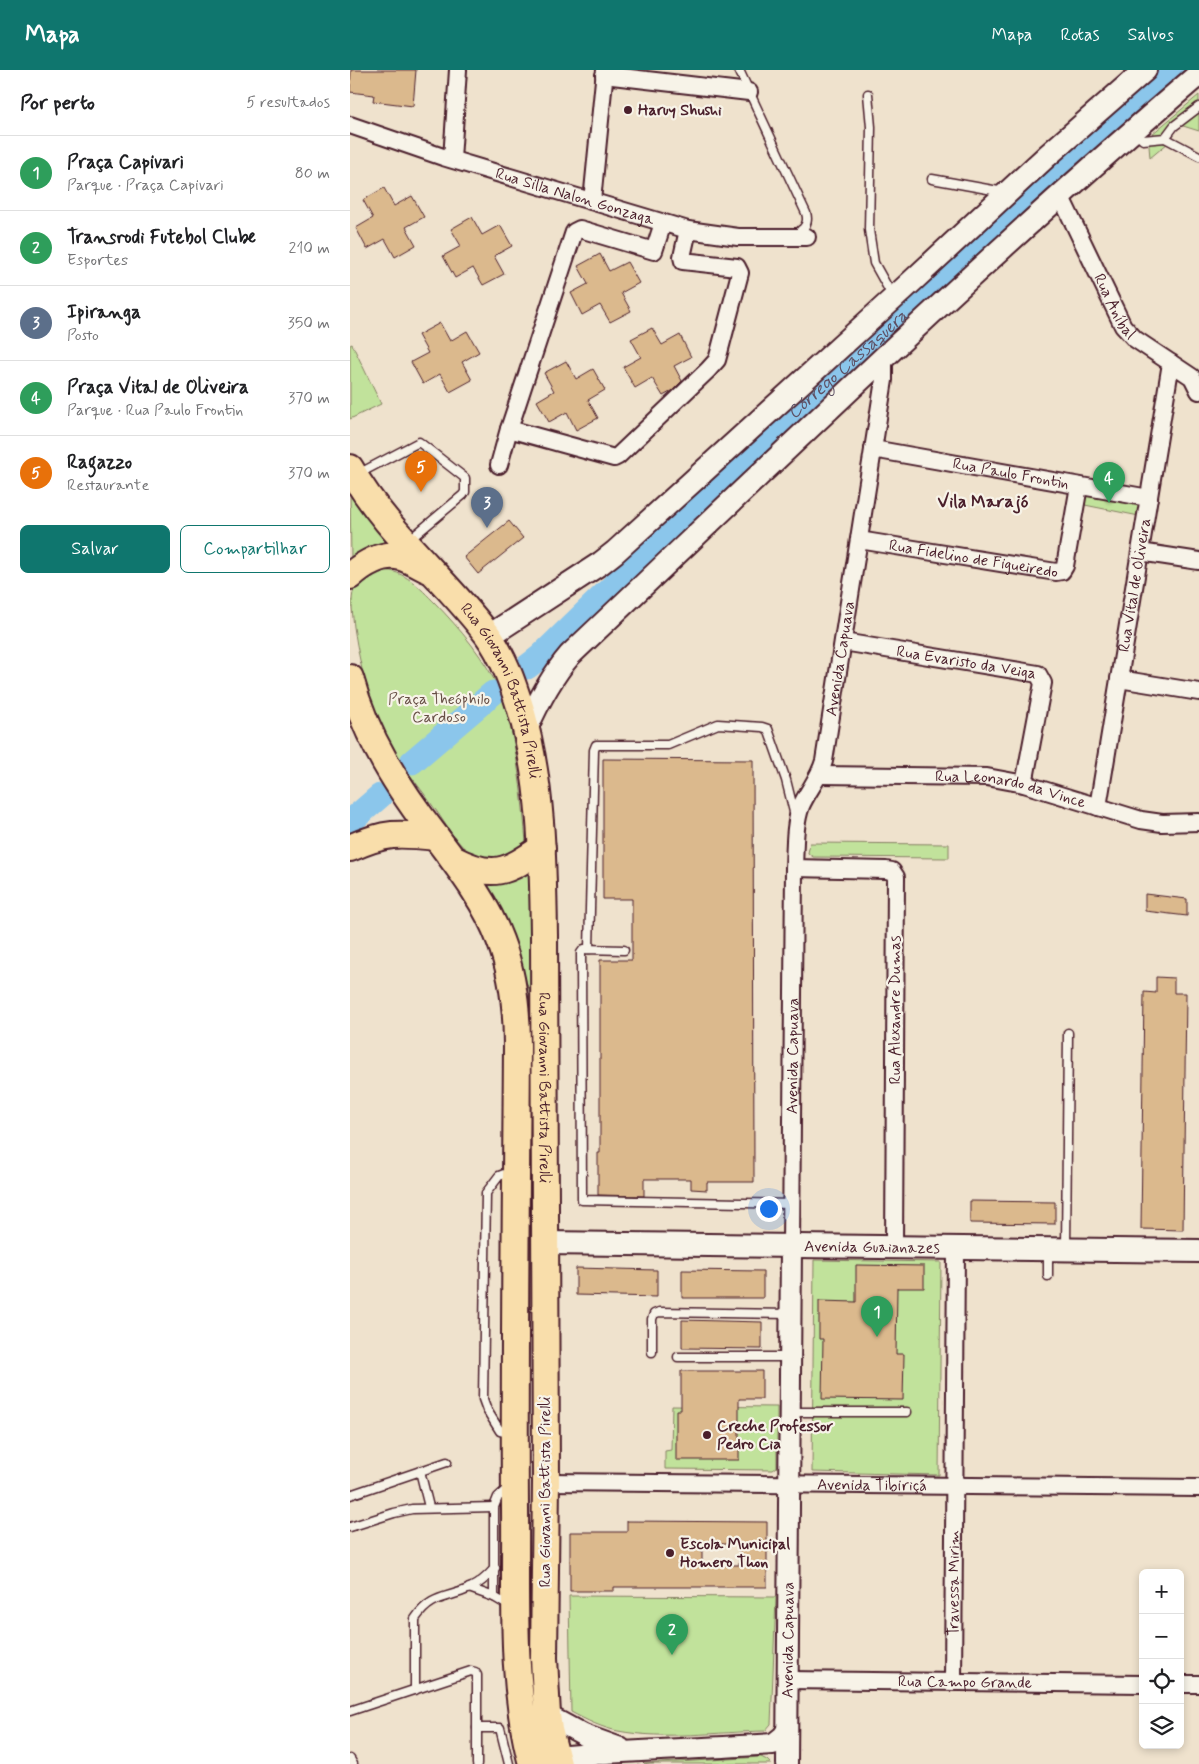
<!DOCTYPE html>
<html lang="pt">
<meta charset="utf-8">
<style>
body{margin:0;font-family:Mynerve,sans-serif;background:#f2f2f2;color:#202124}
.controls{position:absolute;right:15px;bottom:15px;display:grid;overflow:hidden;border-radius:8px;box-shadow:0 2px 8px #0003}
.controls button{width:45px;height:45px;display:grid;place-items:center;padding:0;border:0;border-bottom:1px solid #e0e0e0;background:#fff;color:#202124;font:25px sans-serif}
.you{position:absolute;left:418px;top:1138px;width:18px;height:18px;margin:-12px;border:4px solid #fff;border-radius:50%;background:#1a73e8;box-shadow:0 0 0 8px #1a73e833}
.badge{display:grid;place-items:center;width:32px;height:32px;border-radius:50%;background:#0f766e;color:#fff;font-size:16px;font-weight:700}
.pin{position:absolute;translate:-50% -41px;filter:drop-shadow(0 1px 2px #0008)}
.pin::after{content:'';position:absolute;top:26px;width:18px;height:15px;background:inherit;clip-path:polygon(0 0,100% 0,50% 100%)}
.list{margin:0;padding:0;list-style:none}
h2{display:flex;justify-content:space-between;align-items:center;height:65px;margin:0;padding:0 20px;font-size:21px}
h2 small{font-size:16px;font-weight:400;color:#757577}
.list li{display:grid;grid-template-columns:32px 1fr auto;gap:15px;align-items:center;box-sizing:border-box;height:75px;padding:0 20px;border-top:1px solid #e0e0e0}
.list b{display:block;font-size:19px;white-space:nowrap}
.list p{margin:0;font-size:16px;white-space:nowrap;color:#757577}
.list em{font-size:16px;font-style:normal;color:#757577}
.actions{display:flex;gap:10px;padding:15px 20px}
.actions a{flex:1;padding:11px 0;border:1px solid #0f766e;border-radius:8px;text-align:center;font-size:18px;color:#0f766e}
.actions .main{background:#0f766e;color:#fff}
.icon{flex:none;width:28px;height:28px;fill:none;stroke:currentColor;stroke-width:2;stroke-linecap:round;stroke-linejoin:round}
.map{position:relative;flex:none;width:849px;height:1694px;overflow:hidden}
header{display:flex;align-items:center;gap:30px;box-sizing:border-box;height:70px;padding:0 25px;background:#0f766e;color:#fff}
header strong{font-size:24px}
nav{display:flex;gap:28px;margin-inline-start:auto;font-size:18px}
main{display:flex}
aside{flex:1;background:#fff}
.map>svg:first-child{display:block}
.green{fill:#c1e29b;stroke:#868063}
.lines{fill:none;stroke-linecap:round;stroke-linejoin:round}
.stream{stroke:#71839e;stroke-width:4.5}
.river{stroke:#8bc6eb;stroke-width:25}
.building{fill:#dbb98d;stroke:#4a1f2b;fill-rule:evenodd}
.service-casing{stroke:#4a1f2b;stroke-width:11}
.minor-casing{stroke:#4a1f2b;stroke-width:20}
.tertiary-casing{stroke:#4a1f2b;stroke-width:24}
.secondary-casing{stroke:#4a1f2b;stroke-width:26}
.trunk-casing{stroke:#4a1f2b;stroke-width:30}
.service{stroke:#f7f3e8;stroke-width:8}
.minor{stroke:#f7f3e8;stroke-width:16}
.tertiary{stroke:#f7f3e8;stroke-width:20}
.secondary{stroke:#f7f3e8;stroke-width:22}
.trunk{stroke:#f9deab;stroke-width:26}
.poi-dot{fill:#4a1f2b;stroke:#f7f3e8;stroke-width:2}
.labels{text-anchor:middle;dominant-baseline:central;stroke-width:4.5;stroke-linejoin:round;paint-order:stroke}
.poi-label{font-size:16px;font-weight:bold;fill:#4a1f2b;stroke:#f7f3e8;text-anchor:start}
.street-label{font-size:16px;fill:#4a1f2b;stroke:#f7f3e8}
.park-label{font-size:16px;fill:#685047;stroke:#f7f3e8}
.water-label{font-size:18px;font-style:italic;fill:#5e5165;stroke:#f7f3e8}
.neighbourhood-label{font-size:18px;font-weight:bold;fill:#4a1f2b;stroke:#f7f3e8}
</style>
<header>
<strong>Mapa</strong>
<nav><a>Mapa</a><a>Rotas</a><a>Salvos</a></nav>
</header>
<main>
<aside>
<h2>Por perto<small>5 resultados</small></h2>
<ul class="list">
<li><span class="badge" style="background:#2e9e5b">1</span><div><b>Praça Capivari</b><p>Parque · Praça Capivari</p></div><em>80 m</em></li>
<li><span class="badge" style="background:#2e9e5b">2</span><div><b>Transrodi Futebol Clube</b><p>Esportes</p></div><em>210 m</em></li>
<li><span class="badge" style="background:#5c6f8a">3</span><div><b>Ipiranga</b><p>Posto</p></div><em>350 m</em></li>
<li><span class="badge" style="background:#2e9e5b">4</span><div><b>Praça Vital de Oliveira</b><p>Parque · Rua Paulo Frontin</p></div><em>370 m</em></li>
<li><span class="badge" style="background:#e8710a">5</span><div><b>Ragazzo</b><p>Restaurante</p></div><em>370 m</em></li>
</ul>
<div class="actions"><a class="main">Salvar</a><a>Compartilhar</a></div>
</aside>
<div class="map">
<svg width="849" height="1694" viewBox="0 0 849 1694">
<rect width="100%" height="100%" fill="#efe2cd"/>
<filter id="ink" filterUnits="userSpaceOnUse"><feTurbulence type="fractalNoise" baseFrequency=".02" numOctaves="2"/><feDisplacementMap in="SourceGraphic" scale="10" xChannelSelector="R" yChannelSelector="G"/><feConvolveMatrix kernelMatrix="1 2 1 2 8 2 1 2 1" color-interpolation-filters="sRGB"/></filter>
<g filter="url(#ink)">
<g class="green">
<path d="M849 25V61L830 55 818 73 800 88 799 76 802 64Z"/>
<path d="M2 274 31 334 0 349V275Z"/>
<path d="M0 418 42 473 1 490Z"/>
<path d="M734 423 788 432 790 438 789 446 730 434Z"/>
<path d="M32 500C54 500 70 518 85 533 110 559 136 589 150 622 155 634 158 647 161 659 169 697 173 734 176 773 164 787 141 793 124 785 107 776 96 754 85 739 73 721 58 704 47 686 22 647 11 603 4 557 3 546 0 530 4 519 10 510 22 505 32 500Z"/>
<path d="M460 773 599 774V788L463 787 458 783Z"/>
<path d="M182 796 183 947H181L179 920 162 866 134 812Z"/>
<path d="M464 1190 591 1192 589 1405 462 1402Z"/>
<path d="M322 1336 427 1337V1397L423 1400 315 1399V1381L321 1380Z"/>
<path d="M219 1526 426 1527 421 1654 415 1661C368 1662 315 1670 268 1661 252 1658 236 1650 221 1642Z"/>
<path d="M411 1687 417 1690 421 1694H294Z"/>
</g>
<g class="lines">
<path class="stream" d="M190 587 198 595"/>
<g class="river">
<path id="s1" d="M177 597 190 587 228 550 422 362 536 261 756 58 825 0"/>
<path d="M62 692 143 623"/>
<path d="M0 752 30 726"/>
</g>
</g>
<g class="building">
<path d="M1 0H66L63 36 23 31 24 25 0 22Z"/>
<path d="M34 118 44 136 62 126 74 147 56 157 66 175 45 187 35 169 17 179 6 158 23 148 13 130Z"/>
<path d="M122 147 132 165 150 155 162 176 144 186 154 204 133 215 123 198 105 208 93 186 111 176 101 159Z"/>
<path d="M250 184 259 201 277 192 289 213 271 223 281 241 260 252 250 235 232 245 221 223 238 214 228 196Z"/>
<path d="M90 253 100 271 117 261 129 282 112 292 122 310 100 322 90 304 73 314 61 292 78 283 68 265Z"/>
<path d="M302 258 312 275 330 265 341 287 324 296 332 311 322 321 313 326 302 308 285 318 273 297 291 287 281 269Z"/>
<path d="M216 291 226 309 243 299 255 320 238 330 248 348 226 360 217 342 199 352 187 331 204 321 194 303Z"/>
<path d="M159 451 173 468 128 504 114 487Z"/>
<path d="M253 689 403 690 404 1112H357V1120L341 1119V1109H294V1126L248 1125V1083H250V890H282V829H253Z"/>
<path d="M795 824 837 829V846L795 841Z"/>
<path d="M806 907 824 908V923H836L833 1160 791 1159 794 922 806 923Z"/>
<path d="M620 1131 705 1132V1154L620 1153Z"/>
<path d="M506 1195 574 1196V1218H547L546 1284H554L553 1330 472 1329 473 1269H469V1231L506 1232Z"/>
<path d="M226 1198 307 1200V1227L226 1225Z"/>
<path d="M332 1200 413 1201V1228H332Z"/>
<path d="M332 1250 412 1252V1279L332 1278Z"/>
<path d="M331 1301H412V1329H389V1390H326V1340H331Z"/>
<path d="M277 1451 417 1452V1517H264V1521H220V1462H277ZM352 1474H389V1495H352Z"/>
</g>
<g class="lines">
<defs>
<g id="service">
<path d="M389 0 456 143C458 149 457 156 451 160L456 166"/>
<path d="M518 24 521 57 519 160 524 193 543 227"/>
<path d="M784 62 793 70 815 68 824 56 849 37"/>
<path d="M815 68 849 86"/>
<path d="M582 109 654 122"/>
<path d="M8 404 69 372 115 408V422L113 425 58 471"/>
<path d="M239 879 244 680 246 675H318L368 654 412 657 418 659 436 710 445 746"/>
<path d="M274 880 234 879 231 883 232 1130 442 1134"/>
<path d="M716 1178 718 963"/>
<path d="M698 1182V1206"/>
<path d="M302 1282V1249L304 1244 309 1242 441 1244"/>
<path d="M328 1287H439"/>
<path d="M440 1342H557"/>
<path d="M160 1363 150 1361 137 1340 133 1329 136 1123 149 1106 162 1101"/>
<path d="M70 1401 79 1437"/>
<path d="M158 1418 148 1427 144 1437V1527L161 1537"/>
<path d="M0 1425 97 1392"/>
<path d="M0 1457 44 1443 62 1439 144 1437"/>
<path d="M119 1518 144 1527"/>
<path d="M65 1620V1549C82 1524 97 1529 120 1518 129 1514 138 1506 145 1498"/>
<path d="M0 1641 121 1601 125 1602 127 1605V1694"/>
<path d="M127 1658H150L159 1694"/>
<path d="M0 1689 3 1694"/>
</g>
<g id="minor">
<path d="M254 5 399 22"/>
<path id="s2" d="M0 55 93 87 338 160 388 167H457"/>
<path d="M102 89 108 0"/>
<path id="s3" d="M710 125 773 256 785 269 842 307 849 321"/>
<path d="M242 131 255 0"/>
<path d="M159 359 264 388 268 386 358 300 367 290 370 279 390 203 387 197 333 191 332 187 338 160"/>
<path id="s4" d="M523 379 799 428"/>
<path d="M149 395 159 359 224 162 230 159 304 181 313 153"/>
<path id="s5" d="M509 470 706 502 712 501 715 496 729 416"/>
<path d="M790 482 849 491"/>
<path id="s6" d="M493 572 688 604 693 613 674 714"/>
<path d="M769 609 849 622"/>
<path id="s7" d="M470 705 637 707 674 714 791 750 812 753 849 752"/>
<path id="s8" d="M748 737 821 293"/>
<path d="M444 798 536 800 542 801 546 807 544 1178"/>
<path id="s9" d="M441 1177 444 798C445 778 444 755 451 736 458 720 469 709 474 691L534 310V288"/>
<path id="s10" d="M196 1412 849 1418"/>
<path id="s11" d="M437 1610 793 1614"/>
<path id="s12" d="M603 1612 606 1179"/>
<path d="M830 1614H849"/>
</g>
<g id="tertiary">
<path d="M197 1645 234 1665 270 1678"/>
<path d="M206 1687C278 1680 351 1679 423 1674L433 1666 437 1660"/>
<path id="s13" d="M437 1694 441 1177"/>
</g>
<g id="secondary">
<path d="M139 566 251 493 265 482 544 228 697 86 795 0"/>
<path d="M176 659C188 632 201 607 220 585 427 389 632 189 849 4"/>
<path id="s14" d="M194 1173 849 1181"/>
</g>
<g id="trunk">
<path id="s15" d="M0 398C35 461 94 507 137 564 154 587 163 614 171 640 192 713 193 790 194 865L196 1412 194 1588 197 1645 199 1660 208 1694"/>
<path d="M0 506C13 494 33 482 51 487 60 490 69 495 77 499"/>
<path d="M0 608C16 668 49 719 86 767 110 799 136 832 150 870 163 904 167 939 167 975 166 1130 164 1284 165 1439 166 1524 160 1611 182 1694"/>
<path d="M0 778C36 762 48 763 86 767"/>
<path d="M103 789C144 810 156 802 192 778"/>
</g>
</defs>
<use href="#service" class="service-casing"/>
<use href="#minor" class="minor-casing"/>
<use href="#tertiary" class="tertiary-casing"/>
<use href="#secondary" class="secondary-casing"/>
<use href="#trunk" class="trunk-casing"/>
<use href="#service" class="service"/>
<use href="#minor" class="minor"/>
<use href="#tertiary" class="tertiary"/>
<use href="#secondary" class="secondary"/>
<use href="#trunk" class="trunk"/>
</g>
</g>
<g class="poi-dot">
<circle cx="278" cy="40" r="5"/>
<circle cx="357" cy="1365" r="5"/>
<circle cx="320" cy="1483" r="5"/>
</g>
<g class="labels">
<g class="poi-label">
<text x="288" y="40">Haruy Shushi</text>
<text x="367" y="1356">Creche Professor<tspan x="367" dy="18">Pedro Cia</tspan></text>
<text x="330" y="1474">Escola Municipal<tspan x="330" dy="18">Homero Thon</tspan></text>
</g>
<g class="street-label">
<text stroke="none"><textPath href="#s2" startOffset="236">Rua Silla Nalon Gonzaga</textPath></text>
<text stroke="none"><textPath href="#s3" startOffset="124">Rua Aníbal</textPath></text>
<text stroke="none"><textPath href="#s4" startOffset="140">Rua Paulo Frontin</textPath></text>
<text stroke="none"><textPath href="#s5" startOffset="116">Rua Fidelino de Figueiredo</textPath></text>
<text stroke="none"><textPath href="#s8" startOffset="225">Rua Vital de Oliveira</textPath></text>
<text stroke="none"><textPath href="#s9" startOffset="596">Avenida Capuava</textPath></text>
<text stroke="none"><textPath href="#s6" startOffset="125">Rua Evaristo da Veiga</textPath></text>
<text stroke="none"><textPath href="#s15" startOffset="274">Rua Giovanni Battista Pirelli</textPath></text>
<text stroke="none"><textPath href="#s7" startOffset="192">Rua Leonardo da Vince</textPath></text>
<text transform="translate(545 940) rotate(-90)">Rua Alexandre Dumas</text>
<text stroke="none"><textPath href="#s9" startOffset="191">Avenida Capuava</textPath></text>
<text stroke="none"><textPath href="#s15" startOffset="679">Rua Giovanni Battista Pirelli</textPath></text>
<text stroke="none"><textPath href="#s14" startOffset="328">Avenida Guaianazes</textPath></text>
<text stroke="none"><textPath href="#s10" startOffset="326">Avenida Tibiriçá</textPath></text>
<text transform="translate(195 1422) rotate(-90)">Rua Giovanni Battista Pirelli</text>
<text stroke="none"><textPath href="#s12" startOffset="99">Travessa Mirim</textPath></text>
<text stroke="none"><textPath href="#s13" startOffset="124">Avenida Capuava</textPath></text>
<text stroke="none"><textPath href="#s11" startOffset="178">Rua Campo Grande</textPath></text>
</g>
<g class="park-label">
<text x="89" y="629">Praça Theóphilo<tspan x="89" dy="18">Cardoso</tspan></text>
</g>
<g class="water-label">
<text stroke="none"><textPath href="#s1" startOffset="441">Córrego Cassaquera</textPath></text>
</g>
<g class="neighbourhood-label">
<text x="633" y="432">Vila Marajó</text>
</g>
</g>
</svg>
<div class="controls">
<button>+</button>
<button>−</button>
<button><svg class="icon" aria-label="locate" viewBox="0 0 24 24"><circle cx="12" cy="12" r="6"/><path d="M12 2v4M12 18v4M2 12h4M18 12h4"/></svg></button>
<button><svg class="icon" aria-label="layers" viewBox="0 0 24 24"><path d="M12 4l9 5-9 5-9-5zM3 14l9 5 9-5"/></svg></button>
</div>
<div class="you"></div>
<div class="pin badge" style="left:527px;top:1267px;background:#2e9e5b">1</div>
<div class="pin badge" style="left:322px;top:1585px;background:#2e9e5b">2</div>
<div class="pin badge" style="left:137px;top:458px;background:#5c6f8a">3</div>
<div class="pin badge" style="left:759px;top:433px;background:#2e9e5b">4</div>
<div class="pin badge" style="left:71px;top:422px;background:#e8710a">5</div>
</div>
</main>
